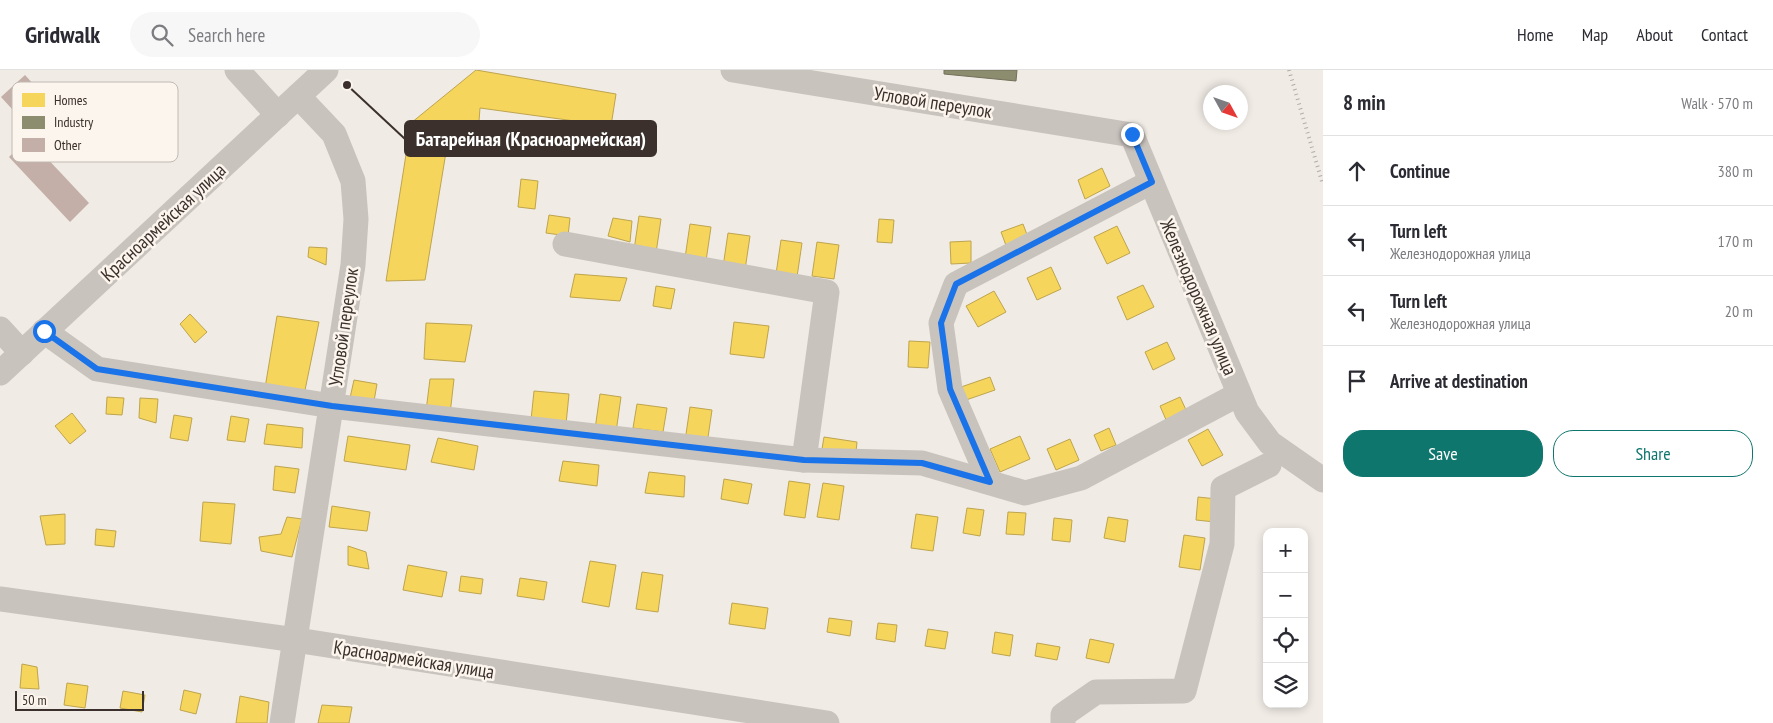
<!DOCTYPE html>
<meta charset="utf-8">
<style>
body{margin:0;font-family:"PT Sans Narrow",sans-serif;background:#f7f7f7;color:#2b2b33}
.controls{position:absolute;right:15px;bottom:15px;display:grid;overflow:hidden;border-radius:10px;box-shadow:0 2px 8px #0003}
.controls button{width:45px;height:45px;display:grid;place-items:center;padding:0;border:0;border-bottom:1px solid #e1e1e2;background:#fff;color:#2b2b33;font:25px sans-serif}
.compass{position:absolute;left:1203px;top:15px;width:45px;height:45px;border-radius:50%;background:#fff;box-shadow:0 2px 8px #0003;rotate:130deg}
.scale{position:absolute;left:15px;bottom:12px;width:129px;box-sizing:border-box;padding-left:5px;border:2px solid #3b302b;border-top:0;font-size:14px;line-height:18px;white-space:nowrap;color:#3b302b;-webkit-text-stroke:4px #fbf5ee;paint-order:stroke}
.stop{position:absolute;width:15px;height:15px;margin:-11px;border:4px solid #1a73e8;border-radius:50%;background:#fff}
.stop.end{background:#1a73e8;border-color:#fff;box-shadow:0 1px 5px #0008}
.list{margin:0;padding:0;list-style:none}
h2{display:flex;justify-content:space-between;align-items:center;height:65px;margin:0;padding:0 20px;font-size:21px}
h2 small{font-size:16px;font-weight:400;color:#7c7c81}
.list li{display:grid;grid-template-columns:32px 1fr auto;gap:15px;align-items:center;box-sizing:border-box;height:70px;padding:0 20px;border-top:1px solid #e1e1e2}
.list b{display:block;font-size:19px;white-space:nowrap}
.list p{margin:0;font-size:16px;white-space:nowrap;color:#7c7c81}
.list em{font-size:16px;font-style:normal;color:#7c7c81}
.actions{display:flex;gap:10px;padding:15px 20px}
.actions a{flex:1;padding:11px 0;border:1px solid #0f766e;border-radius:20px;text-align:center;font-size:18px;color:#0f766e}
.actions .main{background:#0f766e;color:#fff}
.icon{flex:none;width:28px;height:28px;fill:none;stroke:currentColor;stroke-width:2;stroke-linecap:round;stroke-linejoin:round}
.map{position:relative;flex:none;width:1323px;height:653px;overflow:hidden}
header{display:flex;align-items:center;gap:30px;box-sizing:border-box;height:70px;padding:0 25px;background:#fff;border-bottom:1px solid #e1e1e2}
header strong{font-size:24px}
nav{display:flex;gap:28px;margin-inline-start:auto;font-size:18px}
.search{width:350px;height:45px;background:#f7f7f7;display:flex;align-items:center;gap:12px;box-sizing:border-box;padding:0 18px;border-radius:28px;color:#7c7c81;font-size:19px}
main{display:flex}
aside{flex:1;background:#fff}
.map>svg:first-child{display:block}
.homes{fill:#f6d55c;stroke:#bea44d}
.industry{fill:#8c8c6e;stroke:#74705a}
.building{fill:#c3afa7}
.lines{fill:none;stroke-linecap:round;stroke-linejoin:round}
.minor{stroke:#c9c3be;stroke-width:25}
.rail{stroke:#b1aca8;stroke-width:4;stroke-dasharray:1 4;stroke-linecap:butt}
.route{stroke:#1a73e8;stroke-width:6}
.labels{text-anchor:middle;dominant-baseline:central;stroke-width:5;stroke-linejoin:round;paint-order:stroke}
.street-label{font-size:19px;fill:#3b302b;stroke:#fbf5ee}
.key{fill:#fbf5ee;stroke:#c1bab4;stroke-width:1}
.key-label{font-size:14px;fill:#3b302b}
.leader{fill:none;stroke:#3b302b;stroke-width:2}
.callout-dot{fill:#3b302b;stroke:#fbf5ee;stroke-width:2}
.callout{fill:#3b302b;stroke:#3b302b;stroke-width:2}
.callout-label{font-size:20px;text-anchor:middle;font-weight:bold;fill:#fff}
</style>
<header>
<strong>Gridwalk</strong>
<div class="search"><svg class="icon" aria-label="search" viewBox="0 0 24 24"><circle cx="10" cy="10" r="6"/><path d="M15 15l6 6"/></svg>Search here</div>
<nav><a>Home</a><a>Map</a><a>About</a><a>Contact</a></nav>
</header>
<main>
<div class="map">
<svg width="1323" height="653" viewBox="0 0 1323 653">
<rect width="100%" height="100%" fill="#f0ebe5"/>
<g class="homes">
<path d="M476 0 616 24 611 56 480 38 477 77 447 76 425 210 386 211 411 53Z"/>
<path d="M1102 98 1110 116 1085 129 1078 110Z"/>
<path d="M521 109 538 111 535 139 518 137Z"/>
<path d="M549 145 570 148 568 166 546 163Z"/>
<path d="M639 146 661 149 656 183 634 180Z"/>
<path d="M613 148 632 151 630 172 608 166Z"/>
<path d="M879 149 894 150 892 173 877 172Z"/>
<path d="M690 154 711 157 706 191 685 188Z"/>
<path d="M1023 154 1029 170 1007 178 1001 162Z"/>
<path d="M1117 156 1130 183 1107 194 1094 167Z"/>
<path d="M728 163 750 166 745 200 723 197Z"/>
<path d="M781 170 802 173 797 207 776 204Z"/>
<path d="M971 171V193L951 194 950 172Z"/>
<path d="M817 172 839 175 834 209 812 206Z"/>
<path d="M309 177 327 178 326 195 308 187Z"/>
<path d="M1051 197 1061 219 1037 230 1027 208Z"/>
<path d="M575 204 627 208 620 231 570 227Z"/>
<path d="M1143 215 1154 237 1127 250 1117 227Z"/>
<path d="M656 216 675 219 671 239 653 236Z"/>
<path d="M994 221 1006 242 978 257 966 236Z"/>
<path d="M190 244 207 262 195 273 180 254Z"/>
<path d="M277 246 319 252 304 325 265 318Z"/>
<path d="M734 252 769 256 764 288 730 284Z"/>
<path d="M426 253 472 255 465 292 424 289Z"/>
<path d="M909 271 930 272 928 298 908 297Z"/>
<path d="M1167 272 1175 289 1153 300 1145 282Z"/>
<path d="M990 307 995 320 966 330 961 317Z"/>
<path d="M430 309H454L450 344 426 341Z"/>
<path d="M354 310 377 314 374 331 350 328Z"/>
<path d="M534 321 569 324 566 354 531 350Z"/>
<path d="M600 324 621 327 616 362 595 359Z"/>
<path d="M107 327 124 328 122 345 106 344Z"/>
<path d="M1180 327 1187 342 1167 352 1160 336Z"/>
<path d="M140 328 158 329 156 353 139 348Z"/>
<path d="M637 334 667 338 663 362 633 358Z"/>
<path d="M690 337 712 340 707 374 685 371Z"/>
<path d="M72 343 86 361 70 374 55 356Z"/>
<path d="M174 345 192 348 188 371 170 368Z"/>
<path d="M231 346 249 349 245 372 227 370Z"/>
<path d="M267 354 303 358 302 378 264 374Z"/>
<path d="M1109 358 1116 375 1101 381 1094 365Z"/>
<path d="M1208 359 1223 385 1202 396 1188 370Z"/>
<path d="M348 366 410 375 406 400 344 391Z"/>
<path d="M1020 366 1030 389 1000 402 990 379Z"/>
<path d="M824 367 857 372 855 391 821 385Z"/>
<path d="M438 368 478 376 474 400 431 392Z"/>
<path d="M1070 369 1079 390 1056 400 1047 379Z"/>
<path d="M563 391 599 395 597 416 559 411Z"/>
<path d="M275 396 299 399 295 423 273 420Z"/>
<path d="M649 402 685 406 684 427 645 423Z"/>
<path d="M724 409 752 414 748 434 721 429Z"/>
<path d="M789 411 810 414 805 448 784 445Z"/>
<path d="M823 413 844 416 839 450 817 447Z"/>
<path d="M1198 427 1217 429 1215 452 1196 450Z"/>
<path d="M203 432 235 434 231 474 200 471Z"/>
<path d="M332 436 370 442 367 461 329 457Z"/>
<path d="M967 438 984 440 980 466 963 463Z"/>
<path d="M1008 442 1026 443 1024 465 1006 464Z"/>
<path d="M65 444V474L46 475 40 446Z"/>
<path d="M916 444 938 447 933 481 911 478Z"/>
<path d="M287 447 302 449 292 487 261 481 259 467 281 464Z"/>
<path d="M1108 447 1128 450 1125 472 1104 468Z"/>
<path d="M1054 448 1072 450 1070 472 1052 470Z"/>
<path d="M96 459 116 461 114 477 95 475Z"/>
<path d="M1184 465 1205 468 1200 500 1179 497Z"/>
<path d="M348 476 366 482 369 499 348 495Z"/>
<path d="M590 491 616 495 609 537 582 532Z"/>
<path d="M408 495 447 502 442 527 403 520Z"/>
<path d="M642 502 663 505 658 542 636 539Z"/>
<path d="M461 506 483 509 481 524 459 521Z"/>
<path d="M520 508 547 512 544 530 517 526Z"/>
<path d="M732 533 768 538 765 559 729 554Z"/>
<path d="M829 548 852 551 850 566 827 562Z"/>
<path d="M878 553 897 555 895 572 876 569Z"/>
<path d="M928 559 948 562 945 579 925 576Z"/>
<path d="M995 562 1013 565 1010 586 992 583Z"/>
<path d="M1090 569 1114 574 1109 593 1086 588Z"/>
<path d="M1037 573 1060 577 1057 590 1035 586Z"/>
<path d="M22 594 37 597 39 619 20 618Z"/>
<path d="M67 613 88 616 85 638 64 635Z"/>
<path d="M184 620 201 624 196 644 180 640Z"/>
<path d="M123 621 145 625 142 642 120 638Z"/>
<path d="M240 626 269 632 267 653H236Z"/>
<path d="M322 635 352 637 349 653H318Z"/>
</g>
<path class="industry" d="M944 0H1017L1016 11 944 4Z"/>
<g class="building">
<path d="M25 5 47 29 23 51 1 27Z"/>
<path d="M28 68 89 133 70 152 9 87Z"/>
</g>
<g class="lines">
<g class="minor">
<path d="M237 0 278 45"/>
<path d="M733 0 1132 65 1247 342 1270 373 1323 410"/>
<path d="M565 174 827 222 804 390"/>
<path d="M0 259 22 283"/>
<path d="M44 261 97 299 332 336 804 390 922 393 1025 423 1081 408 1239 324"/>
<path d="M0 303 326 0"/>
<path d="M990 412 950 319 941 253 956 214 1151 112"/>
<path d="M0 529 296 570 827 653"/>
<path d="M282 653 353 195 356 149 353 111 334 64 298 26"/>
<path d="M1063 653V645L1096 622 1184 621 1222 474 1223 418 1269 395"/>
</g>
<path class="rail" d="M1289 0 1323 115"/>
</g>
<g class="lines">
<path class="route" d="M44 261 97 299 332 336 804 390 922 393 990 412 950 319 941 253 956 214 1152 112 1132 64"/>
</g>
<g class="labels">
<g class="street-label">
<text transform="translate(933 32) rotate(9)">Угловой переулок</text>
<text transform="translate(163 152) rotate(-43)">Красноармейская улица</text>
<text transform="translate(1199 227) rotate(67)">Железнодорожная улица</text>
<text transform="translate(343 257) rotate(-82)">Угловой переулок</text>
<text transform="translate(414 589) rotate(9)">Красноармейская улица</text>
</g>
</g>
<rect x="12" y="12" width="166" height="80" rx="8" class="key"/>
<rect x="22" y="23" width="23" height="14" fill="#f6d55c"/>
<rect x="22" y="46" width="23" height="13" fill="#8c8c6e"/>
<rect x="22" y="68" width="23" height="14" fill="#c3afa7"/>
<g class="key-label">
<text x="54" y="35">Homes</text>
<text x="54" y="57">Industry</text>
<text x="54" y="80">Other</text>
</g>
<path class="leader" d="M347 15L405 69"/>
<circle class="callout-dot" cx="347" cy="15" r="5"/>
<rect class="callout" x="405" y="51" width="251" height="35" rx="5"/>
<g class="callout-label">
<text x="531" y="76">Батарейная (Красноармейская)</text>
</g>
</svg>
<div class="controls">
<button>+</button>
<button>−</button>
<button><svg class="icon" aria-label="locate" viewBox="0 0 24 24"><circle cx="12" cy="12" r="6"/><path d="M12 2v4M12 18v4M2 12h4M18 12h4"/></svg></button>
<button><svg class="icon" aria-label="layers" viewBox="0 0 24 24"><path d="M12 4l9 5-9 5-9-5zM3 14l9 5 9-5"/></svg></button>
</div>
<svg class="compass" viewBox="-18 -18 36 36"><path d="M0-13l5 13h-10z" fill="#e53935"/><path d="M0 13l5-13h-10z" fill="#7c7c81"/></svg>
<div class="scale">50 m</div>
<div class="stop" style="left:44px;top:261px"></div>
<div class="stop end" style="left:1132px;top:64px"></div>
</div>
<aside>
<h2>8 min<small>Walk · 570 m</small></h2>
<ul class="list">
<li><svg class="icon" aria-label="ahead" viewBox="0 0 24 24"><path d="M12 20V5M6 11l6-6 6 6"/></svg><div><b>Continue</b></div><em>380 m</em></li>
<li><svg class="icon" aria-label="left" viewBox="0 0 24 24"><path d="M17 20v-9H6M10 6l-5 5 5 5"/></svg><div><b>Turn left</b><p>Железнодорожная улица</p></div><em>170 m</em></li>
<li><svg class="icon" aria-label="left" viewBox="0 0 24 24"><path d="M17 20v-9H6M10 6l-5 5 5 5"/></svg><div><b>Turn left</b><p>Железнодорожная улица</p></div><em>20 m</em></li>
<li><svg class="icon" aria-label="arrive" viewBox="0 0 24 24"><path d="M6 21V4h12l-3 4 3 4H6"/></svg><div><b>Arrive at destination</b></div></li>
</ul>
<div class="actions"><a class="main">Save</a><a>Share</a></div>
</aside>
</main>
